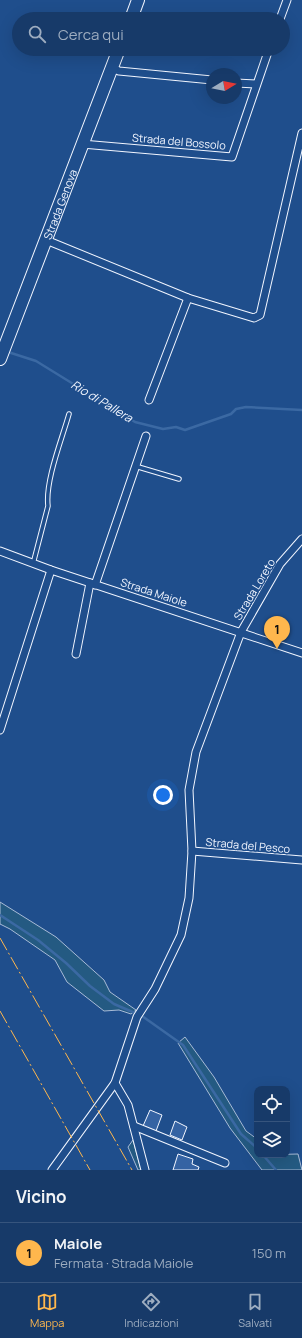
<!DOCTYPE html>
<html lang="it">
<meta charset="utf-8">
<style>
body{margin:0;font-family:Manrope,sans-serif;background:#20416f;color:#f1f3f6}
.controls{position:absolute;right:12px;bottom:12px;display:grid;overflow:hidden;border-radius:8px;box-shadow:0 4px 16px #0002}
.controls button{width:36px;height:36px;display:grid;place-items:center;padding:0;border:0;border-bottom:1px solid #36547d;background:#173a69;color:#f1f3f6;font:20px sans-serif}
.compass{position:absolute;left:206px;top:68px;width:36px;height:36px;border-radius:50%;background:#173a69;box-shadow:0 4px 16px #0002;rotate:80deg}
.you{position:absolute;left:163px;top:795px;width:14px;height:14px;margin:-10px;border:3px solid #fff;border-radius:50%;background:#1a73e8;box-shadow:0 0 0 6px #1a73e833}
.badge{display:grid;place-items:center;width:26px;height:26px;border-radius:50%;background:#ffb74d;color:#111;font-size:13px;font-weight:700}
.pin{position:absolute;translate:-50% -33px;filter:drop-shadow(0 1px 2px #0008)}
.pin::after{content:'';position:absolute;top:21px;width:14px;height:12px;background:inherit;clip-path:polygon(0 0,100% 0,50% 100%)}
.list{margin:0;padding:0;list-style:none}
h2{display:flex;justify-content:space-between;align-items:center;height:52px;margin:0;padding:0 16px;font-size:17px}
h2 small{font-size:13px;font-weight:400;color:#9eadc0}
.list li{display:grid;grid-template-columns:26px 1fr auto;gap:12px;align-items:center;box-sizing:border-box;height:60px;padding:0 16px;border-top:1px solid #36547d}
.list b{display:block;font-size:15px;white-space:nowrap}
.list p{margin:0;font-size:13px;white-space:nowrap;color:#9eadc0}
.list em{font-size:13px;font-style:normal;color:#9eadc0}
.icon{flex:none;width:22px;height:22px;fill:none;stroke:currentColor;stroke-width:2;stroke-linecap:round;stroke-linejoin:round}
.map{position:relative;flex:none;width:302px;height:1170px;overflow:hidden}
.search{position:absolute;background:#173a69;box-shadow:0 4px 16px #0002;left:12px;right:12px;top:12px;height:44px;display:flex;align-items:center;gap:10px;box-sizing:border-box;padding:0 14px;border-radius:22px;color:#9eadc0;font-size:15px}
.sheet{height:112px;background:#173a69}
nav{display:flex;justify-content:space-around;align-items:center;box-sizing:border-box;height:56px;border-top:1px solid #36547d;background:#173a69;font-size:11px;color:#9eadc0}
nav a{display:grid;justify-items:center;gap:2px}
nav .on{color:#ffb74d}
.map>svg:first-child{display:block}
.green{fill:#245a82;stroke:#a8bbd7}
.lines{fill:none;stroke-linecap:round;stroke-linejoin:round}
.stream{stroke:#3b69a3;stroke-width:2.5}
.building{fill:#3563a3;stroke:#f2f6ff}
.service-casing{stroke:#f2f6ff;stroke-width:5.5}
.minor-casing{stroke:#f2f6ff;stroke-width:9}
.primary-casing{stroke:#f2f6ff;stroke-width:14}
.service{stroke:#1f4e8c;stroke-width:3.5}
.minor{stroke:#1f4e8c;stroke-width:7}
.primary{stroke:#1f4e8c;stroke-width:12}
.power{stroke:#ffb74d;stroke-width:1;stroke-dasharray:14 3 2 3;stroke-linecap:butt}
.labels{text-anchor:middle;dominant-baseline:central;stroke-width:3;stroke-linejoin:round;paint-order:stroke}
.street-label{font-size:11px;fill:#f2f6ff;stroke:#1f4e8c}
.water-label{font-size:12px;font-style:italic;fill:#f2f6ff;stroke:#1f4e8c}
</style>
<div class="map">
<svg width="302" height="1170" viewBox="0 0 302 1170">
<rect width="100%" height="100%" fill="#1f4e8c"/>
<g class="green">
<path d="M0 902 56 937 104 980 110 992 136 1010 131 1014 119 1010 104 1011 67 982 55 960 10 929 0 924Z"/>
<path d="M185 1037 214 1077 246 1131 257 1139V1155L298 1154 302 1170H262L230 1128 178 1043Z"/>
<path d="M133 1140 141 1170H138L128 1147Z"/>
</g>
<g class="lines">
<g class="stream">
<path d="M8 352 36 361 135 422 163 429 176 427 185 430 231 414 236 409 246 407 302 410"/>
<path d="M0 915 38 940 66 963 90 986 114 1004 142 1016 183 1045 241 1134 257 1148"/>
<path d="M263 1155 276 1170"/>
</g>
</g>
<g class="building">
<path d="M150 1110 162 1115 156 1131 143 1126Z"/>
<path d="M175 1121 187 1127 182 1140 170 1135Z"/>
<path d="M178 1154 193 1159 192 1164 199 1167 198 1170H173Z"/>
</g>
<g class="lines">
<defs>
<g id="service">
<path d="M135 466 179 479"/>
<path d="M33 564 48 506C45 481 62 439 69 414"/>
</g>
<g id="minor">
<path d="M280 19 287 0"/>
<path d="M112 68 119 71 212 80"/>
<path d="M236 83 256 84"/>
<path d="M82 144 232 157 269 49"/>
<path d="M46 240 188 298 254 318 260 315 302 133"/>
<path d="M149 400 188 298"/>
<path d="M0 551 51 570 302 653"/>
<path d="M95 585 146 436"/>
<path d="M76 654 90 583"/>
<path d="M0 730 51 570"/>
<path d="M192 851 302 860"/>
<path d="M115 1083 128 1105 145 1170"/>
<path d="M134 1126 225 1163"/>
<path d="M52 1170 115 1083 137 1017 155 989 181 935 189 898 192 851 189 790 196 752 241 632 280 564 302 539"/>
</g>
<g id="primary">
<path d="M131 19 138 0"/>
<path id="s1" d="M0 359 119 49"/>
</g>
</defs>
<use href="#service" class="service-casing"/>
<use href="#minor" class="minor-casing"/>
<use href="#primary" class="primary-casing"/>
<use href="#service" class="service"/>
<use href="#minor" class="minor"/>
<use href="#primary" class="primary"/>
<g class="power">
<path d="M0 938 132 1170"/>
<path d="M0 1011 90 1170"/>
</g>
</g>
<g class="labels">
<g class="street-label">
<text transform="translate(179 141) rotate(5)">Strada del Bossolo</text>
<text stroke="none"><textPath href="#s1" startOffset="166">Strada Genova</textPath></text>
<text transform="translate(254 589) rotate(-59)">Strada Loreto</text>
<text transform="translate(154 592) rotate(18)">Strada Maiole</text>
<text transform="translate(248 845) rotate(5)">Strada del Pesco</text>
</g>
<g class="water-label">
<text transform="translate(102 401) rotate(31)">Rio di Pallera</text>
</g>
</g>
</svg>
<div class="controls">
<button><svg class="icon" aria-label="locate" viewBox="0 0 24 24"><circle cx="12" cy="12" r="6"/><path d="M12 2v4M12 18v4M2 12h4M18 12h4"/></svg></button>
<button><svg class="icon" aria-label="layers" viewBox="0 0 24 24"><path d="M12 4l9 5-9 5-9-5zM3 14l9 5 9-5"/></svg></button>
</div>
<svg class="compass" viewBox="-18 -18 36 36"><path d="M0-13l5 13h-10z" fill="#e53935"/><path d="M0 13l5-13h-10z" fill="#9eadc0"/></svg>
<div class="you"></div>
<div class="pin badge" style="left:277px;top:649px">1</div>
<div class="search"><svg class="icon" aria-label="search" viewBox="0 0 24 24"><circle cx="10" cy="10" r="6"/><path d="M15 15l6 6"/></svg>Cerca qui</div>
</div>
<section class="sheet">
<h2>Vicino<small></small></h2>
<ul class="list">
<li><span class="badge">1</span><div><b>Maiole</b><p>Fermata · Strada Maiole</p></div><em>150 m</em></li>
</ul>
</section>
<nav>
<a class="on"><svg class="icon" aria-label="map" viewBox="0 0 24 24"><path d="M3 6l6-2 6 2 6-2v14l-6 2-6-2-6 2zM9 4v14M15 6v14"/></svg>Mappa</a>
<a><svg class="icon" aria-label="directions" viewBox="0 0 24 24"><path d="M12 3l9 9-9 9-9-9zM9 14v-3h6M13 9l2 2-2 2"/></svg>Indicazioni</a>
<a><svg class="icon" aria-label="saved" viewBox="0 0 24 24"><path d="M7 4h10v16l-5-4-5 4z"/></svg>Salvati</a>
</nav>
